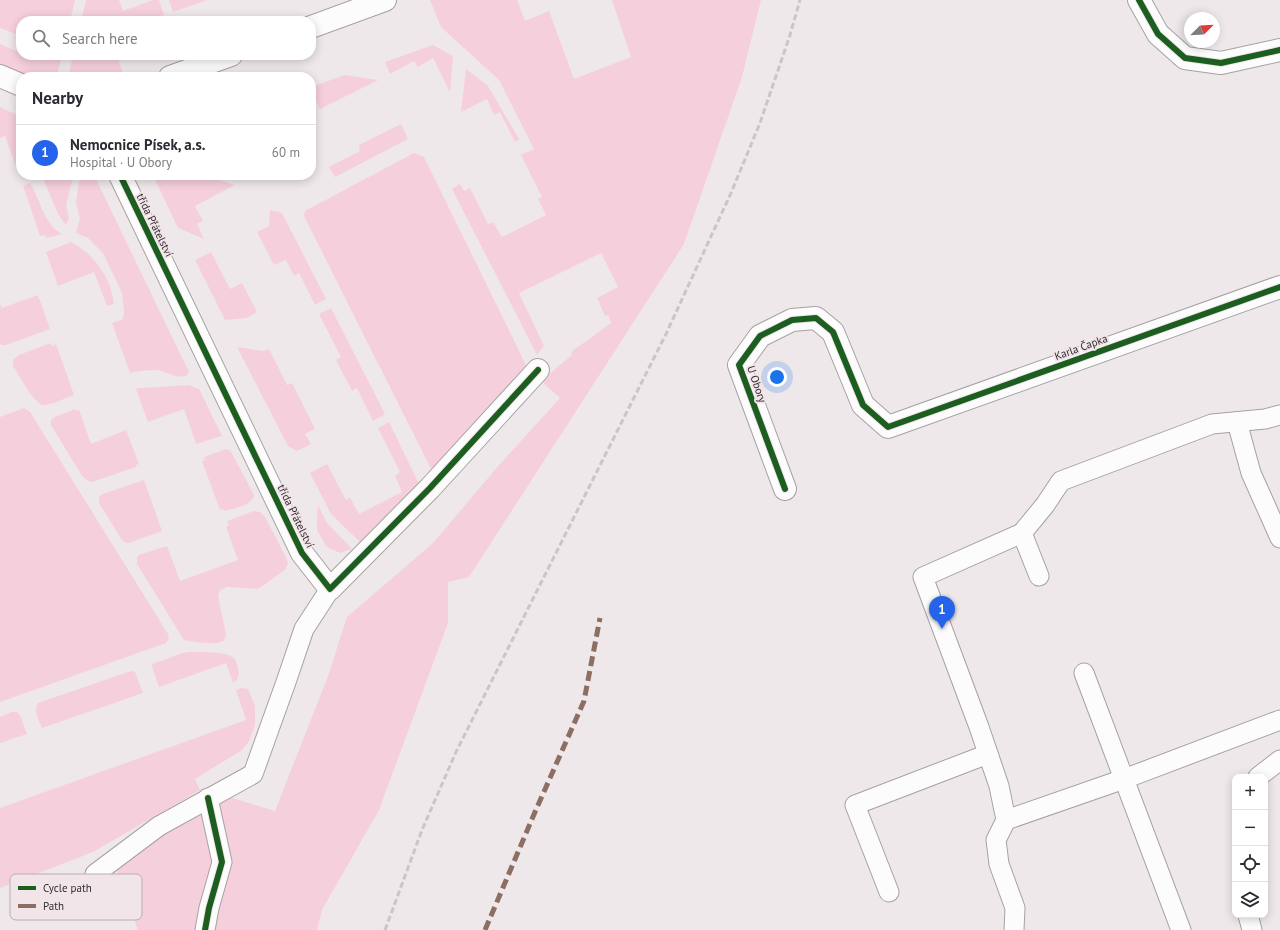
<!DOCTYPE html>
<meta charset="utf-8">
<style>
body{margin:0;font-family:"PT Sans",sans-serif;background:#f7f7f7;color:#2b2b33}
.controls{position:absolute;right:12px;bottom:12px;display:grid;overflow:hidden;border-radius:8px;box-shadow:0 2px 10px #0003}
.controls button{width:36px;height:36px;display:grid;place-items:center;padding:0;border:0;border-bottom:1px solid #e1e1e2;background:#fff;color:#2b2b33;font:20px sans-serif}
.compass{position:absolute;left:1184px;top:12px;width:36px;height:36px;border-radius:50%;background:#fff;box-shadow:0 2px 10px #0003;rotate:66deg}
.you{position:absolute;left:777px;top:377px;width:14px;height:14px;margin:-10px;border:3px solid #fff;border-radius:50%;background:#1a73e8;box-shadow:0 0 0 6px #1a73e833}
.badge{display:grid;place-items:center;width:26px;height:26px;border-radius:50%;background:#2563eb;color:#fff;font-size:13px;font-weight:700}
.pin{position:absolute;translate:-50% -33px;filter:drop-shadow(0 1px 2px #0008)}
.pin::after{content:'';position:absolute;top:21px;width:14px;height:12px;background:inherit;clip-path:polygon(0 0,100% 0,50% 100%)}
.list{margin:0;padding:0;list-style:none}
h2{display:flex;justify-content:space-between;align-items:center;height:52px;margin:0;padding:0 16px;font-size:17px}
h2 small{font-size:13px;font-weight:400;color:#7c7c81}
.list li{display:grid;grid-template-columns:26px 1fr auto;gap:12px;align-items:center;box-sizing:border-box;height:56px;padding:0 16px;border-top:1px solid #e1e1e2}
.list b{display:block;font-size:15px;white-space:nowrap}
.list p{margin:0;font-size:13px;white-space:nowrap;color:#7c7c81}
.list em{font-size:13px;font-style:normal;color:#7c7c81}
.icon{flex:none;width:22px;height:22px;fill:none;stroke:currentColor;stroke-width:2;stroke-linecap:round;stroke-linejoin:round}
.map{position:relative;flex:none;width:1280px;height:930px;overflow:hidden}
.search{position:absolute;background:#fff;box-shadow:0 2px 10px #0003;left:16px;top:16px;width:300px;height:44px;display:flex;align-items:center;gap:10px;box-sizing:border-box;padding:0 14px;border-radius:16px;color:#7c7c81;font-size:15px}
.panel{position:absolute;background:#fff;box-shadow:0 2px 10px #0003;left:16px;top:72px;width:300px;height:108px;border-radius:16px}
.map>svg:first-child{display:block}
.green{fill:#f6cfdc}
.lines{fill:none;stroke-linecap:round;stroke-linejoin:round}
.lane-casing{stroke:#a6a1a2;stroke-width:21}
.street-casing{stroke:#a6a1a2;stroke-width:24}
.lane{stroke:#fdfcfc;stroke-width:19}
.street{stroke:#fdfcfc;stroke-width:22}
.rail{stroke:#c8c6c6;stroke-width:3;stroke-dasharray:6 3;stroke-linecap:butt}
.quiet{stroke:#8d6e63;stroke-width:5;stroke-dasharray:10 5;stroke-linecap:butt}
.cycleway-casing{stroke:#f2e5e9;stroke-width:8}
.cycleway{stroke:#1b5e20;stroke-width:6}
.labels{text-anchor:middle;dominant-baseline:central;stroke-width:4;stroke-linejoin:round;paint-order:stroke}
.street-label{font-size:11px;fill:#322d2f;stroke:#f2e5e9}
.key{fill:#f2e5e9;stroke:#b8aeb1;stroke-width:1}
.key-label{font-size:11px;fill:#322d2f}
</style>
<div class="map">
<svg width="1280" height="930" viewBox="0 0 1280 930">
<rect width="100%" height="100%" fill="#efe8ea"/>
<g class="green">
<path d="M0 0H75L70 21H21V36L0 28Z"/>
<path d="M86 0H119L123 11 153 0H159L164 15 145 21H81Z"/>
<path d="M169 0H207L173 12Z"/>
<path d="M430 0H517L525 21 549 11 574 79 631 57 612 0H761L742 77 684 244 469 577 448 582V623L379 810 322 910 317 930H213L230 865 216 805 229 797 275 811 328 676 347 617 433 543 500 464 560 398 541 381 572 355 571 352 611 323 608 315 605 316 597 298 618 287 601 253 519 293 544 346 537 355 452 189 460 184 464 191 470 188 488 224 493 222 502 237 546 215 538 199 542 197 521 155 534 149 499 80 441 27Z"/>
<path d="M0 44 21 53V55L61 60 56 77H27L0 65Z"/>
<path d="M433 45 453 56 450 92 433 58 418 67 414 61 390 74 385 62Z"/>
<path d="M86 55H117L123 74 114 77H68L72 60Z"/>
<path d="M466 69 488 86 519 139 515 142 500 112 494 115 487 99 461 112Z"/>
<path d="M345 75 378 80 320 109 315 99 311 101V87Z"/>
<path d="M0 107 21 117V168L17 169 5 136 0 138Z"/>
<path d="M401 124 408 139 335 177 329 167 360 151 359 145Z"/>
<path d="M414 153 424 157 527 367 433 473 304 216 305 211Z"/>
<path d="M41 175H75L72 182 66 205 69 218 66 225C54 211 50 191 41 175Z"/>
<path d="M82 175H94L189 372C183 384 166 370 156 370 148 370 138 371 130 373L112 323 123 319 124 311 122 293 103 253 88 238 76 233 80 219 76 203 79 182Z"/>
<path d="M153 175H201L235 185 195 206 203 221 197 224 204 239 178 228Z"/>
<path d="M30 183C38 196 44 219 54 228 56 230 59 232 62 234L46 238 45 235 40 236 23 186Z"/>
<path d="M270 210 282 213 326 299 315 305 299 273 294 276 286 260 274 265 257 232 269 226Z"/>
<path d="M71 242C94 254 111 277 114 304L107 306 94 272 58 286 46 252Z"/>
<path d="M211 252 230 289 242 283 257 312 247 318 225 320 195 260Z"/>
<path d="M38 295 50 329 6 345H2L0 343V304L2 308Z"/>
<path d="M331 308 385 414 373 421 357 388 352 391 336 360 341 357 319 314Z"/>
<path d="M51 343 52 346 56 344 74 395C66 398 51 405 44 405 34 405 19 374 13 366V360L19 355Z"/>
<path d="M237 347 263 351 269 349 287 385 292 383 315 429 305 434 311 444 297 451 288 446Z"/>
<path d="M189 385 199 389 222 436 196 444 184 409 148 422 136 389 140 388Z"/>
<path d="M24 408 30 412 168 634 169 638 166 643 0 702V417Z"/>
<path d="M75 409 76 411 79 410 91 444 126 430 139 464 136 465V467L92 482 88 481 82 476 51 425V420L55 417Z"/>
<path d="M389 422 421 488 360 542 331 514 310 473 327 464 346 500 350 498 359 514 402 492 395 476 400 472 378 428Z"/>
<path d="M226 449 230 450 254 495C252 506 234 508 225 511L223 509 220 510 202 461 205 460 204 457Z"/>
<path d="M144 480 162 531 129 543H126L122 540 99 503V497L103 494Z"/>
<path d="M318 505 327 523 352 549 340 553 327 547 317 530V520Z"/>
<path d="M254 511 260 512 265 517 286 557 288 563 285 570 258 589 227 587 220 590 218 596 226 634C226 635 225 639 224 640 219 646 192 642 184 640L137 564V558L139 555 167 546 180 581 238 560 226 527 229 525 227 521Z"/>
<path d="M190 652C199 652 227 651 234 658 237 661 237 665 238 670 240 676 238 679 233 683L226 663 159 687 152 667V664L183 653Z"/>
<path d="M131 671 135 672 143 693 42 728C39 721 33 710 38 703Z"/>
<path d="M242 688 248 689 255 706V725L249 741 242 750 195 779 200 790 93 852 0 888V808L246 720 236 690Z"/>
<path d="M12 712H17L20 715 27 734 0 743V717Z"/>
<path d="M208 809 218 849 198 930H138L117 870 165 832Z"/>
</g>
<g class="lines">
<defs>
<g id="lane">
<path d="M1280 415 1265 419 1212 424 1061 481 1045 505 1022 533 923 577 979 727 999 786 1006 820 1124 779 1280 720"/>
<path d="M1237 422 1251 473 1280 538"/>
<path d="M1022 533 1039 576"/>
<path d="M1084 673 1181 930"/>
<path d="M1258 777 1280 760"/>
<path d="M1006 820 996 840 999 864 1015 908 1014 930"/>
<path d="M95 874 159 826 253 774 286 682 304 629 330 589"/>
<path d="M889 892 855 805 988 754"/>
<path d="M1248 915 1252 930"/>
<path d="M205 930 209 908 222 862 208 798"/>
</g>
<g id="street">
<path d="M1139 0 1158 34 1185 58 1221 63 1280 50"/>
<path d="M311 27 385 0"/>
<path d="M0 76 21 85"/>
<path d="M170 77 231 55"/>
<path d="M120 175 302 553 330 589 430 488 538 370"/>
<path d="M785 489 739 365 760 336 792 320 816 318 833 332 863 405 888 427 1280 287"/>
</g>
</defs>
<use href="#lane" class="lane-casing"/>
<use href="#street" class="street-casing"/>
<use href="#lane" class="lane"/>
<use href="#street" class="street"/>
<path class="rail" d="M385 930 422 830 456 752 666 334 731 193 760 123 790 35 800 0"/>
<path class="quiet" d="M485 930 535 812 584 701 600 618"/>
<defs>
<g id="cycleway">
<path d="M1139 0 1158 34 1185 58 1221 63 1280 50"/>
<path d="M120 175 302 553 330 589 430 488 538 370"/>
<path d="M785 489 739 365 760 336 792 320 816 318 833 332 863 405 888 427 1280 287"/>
<path d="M205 930 209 908 222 862 208 798"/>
</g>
</defs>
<use href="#cycleway" class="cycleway-casing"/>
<use href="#cycleway" class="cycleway"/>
</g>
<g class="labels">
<g class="street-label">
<text transform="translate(155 225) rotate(64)">třída Přátelství</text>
<text transform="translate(1081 347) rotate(-20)">Karla Čapka</text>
<text transform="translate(757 384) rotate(71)">U Obory</text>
<text transform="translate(296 516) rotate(64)">třída Přátelství</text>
</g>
</g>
<rect x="10" y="874" width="132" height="46" rx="6" class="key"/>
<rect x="18" y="886" width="18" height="4" fill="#1b5e20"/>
<rect x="18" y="904" width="18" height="4" fill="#8d6e63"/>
<g class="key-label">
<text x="43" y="892">Cycle path</text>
<text x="43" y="910">Path</text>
</g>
</svg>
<div class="controls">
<button>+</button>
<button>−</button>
<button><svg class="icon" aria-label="locate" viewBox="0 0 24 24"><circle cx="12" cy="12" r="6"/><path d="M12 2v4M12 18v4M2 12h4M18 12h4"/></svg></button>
<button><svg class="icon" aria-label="layers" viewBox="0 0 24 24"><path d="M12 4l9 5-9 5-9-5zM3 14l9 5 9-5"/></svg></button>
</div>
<svg class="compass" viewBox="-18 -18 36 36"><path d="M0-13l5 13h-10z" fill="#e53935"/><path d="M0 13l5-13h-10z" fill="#7c7c81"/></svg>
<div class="you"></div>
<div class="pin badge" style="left:942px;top:629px">1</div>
<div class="search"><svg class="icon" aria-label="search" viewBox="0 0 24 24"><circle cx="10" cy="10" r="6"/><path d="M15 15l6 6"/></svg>Search here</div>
<section class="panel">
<h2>Nearby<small></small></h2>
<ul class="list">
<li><span class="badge">1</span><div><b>Nemocnice Písek, a.s.</b><p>Hospital · U Obory</p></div><em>60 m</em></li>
</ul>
</section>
</div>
